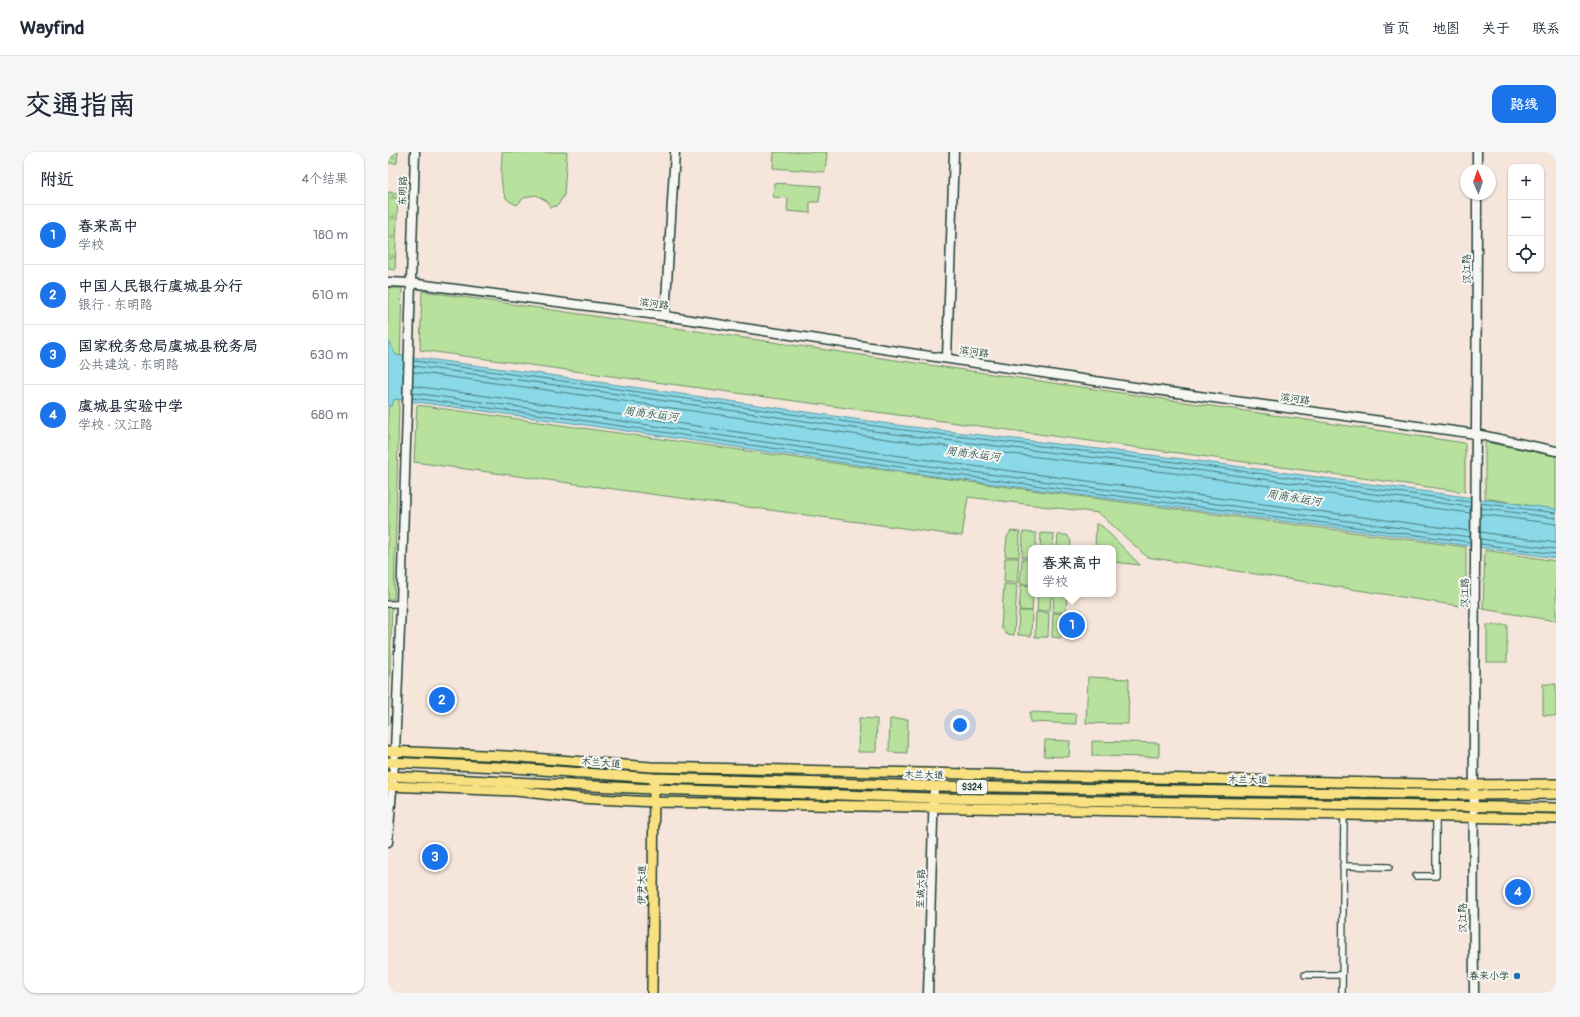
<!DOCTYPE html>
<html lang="zh">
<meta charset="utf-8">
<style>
body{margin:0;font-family:Pangolin,"LXGW WenKai TC",sans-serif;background:#f6f6f7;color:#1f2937}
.controls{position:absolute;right:12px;top:12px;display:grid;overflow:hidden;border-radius:8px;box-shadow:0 1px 3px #0004}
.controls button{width:36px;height:36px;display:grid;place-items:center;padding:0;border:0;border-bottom:1px solid #e0e1e3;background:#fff;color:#1f2937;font:20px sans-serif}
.compass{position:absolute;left:1072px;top:12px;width:36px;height:36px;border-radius:50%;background:#fff;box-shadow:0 1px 3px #0004;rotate:358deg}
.you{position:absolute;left:572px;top:573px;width:14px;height:14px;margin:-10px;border:3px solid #fff;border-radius:50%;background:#1a73e8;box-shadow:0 0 0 6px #1a73e833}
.badge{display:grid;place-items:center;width:26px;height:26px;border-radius:50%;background:#1a73e8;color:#fff;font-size:13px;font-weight:700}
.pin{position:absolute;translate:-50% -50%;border:2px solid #fff;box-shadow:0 1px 4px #0006}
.popup{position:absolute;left:640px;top:393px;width:88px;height:52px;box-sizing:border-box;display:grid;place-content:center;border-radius:8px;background:#fff;filter:drop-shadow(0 1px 3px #0005);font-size:13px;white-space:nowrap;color:#747a83}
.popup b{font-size:15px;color:#1f2937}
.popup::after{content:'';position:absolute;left:50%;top:100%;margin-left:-8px;border:8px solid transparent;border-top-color:#fff}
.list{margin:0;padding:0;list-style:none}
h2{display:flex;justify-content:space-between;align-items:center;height:52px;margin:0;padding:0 16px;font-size:17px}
h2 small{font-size:13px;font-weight:400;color:#747a83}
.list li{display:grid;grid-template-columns:26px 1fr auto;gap:12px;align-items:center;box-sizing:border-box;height:60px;padding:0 16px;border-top:1px solid #e0e1e3}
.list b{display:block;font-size:15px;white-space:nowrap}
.list p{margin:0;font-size:13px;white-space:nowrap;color:#747a83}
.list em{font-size:13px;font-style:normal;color:#747a83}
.icon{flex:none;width:22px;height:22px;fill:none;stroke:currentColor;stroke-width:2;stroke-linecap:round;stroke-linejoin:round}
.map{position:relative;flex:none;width:1168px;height:841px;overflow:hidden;border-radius:12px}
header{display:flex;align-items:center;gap:24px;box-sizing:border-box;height:56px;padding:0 20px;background:#fff;border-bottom:1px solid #e0e1e3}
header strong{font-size:19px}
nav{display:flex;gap:22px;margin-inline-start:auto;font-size:14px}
.intro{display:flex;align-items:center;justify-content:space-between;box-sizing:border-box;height:96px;padding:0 24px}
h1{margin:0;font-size:28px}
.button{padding:10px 18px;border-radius:12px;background:#1a73e8;color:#fff;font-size:14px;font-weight:700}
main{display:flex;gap:24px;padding:0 24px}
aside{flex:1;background:#fff;border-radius:12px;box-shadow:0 1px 3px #0004}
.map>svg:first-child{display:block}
.green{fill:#b8e19d;stroke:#6c8f68}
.forest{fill:url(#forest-firs);stroke:#6c8f68}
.water{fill:#8ad8e8;stroke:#5f9aa0}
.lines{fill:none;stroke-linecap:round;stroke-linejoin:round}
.shore{stroke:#4a7b7c;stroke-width:1}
.street-casing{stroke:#1f3d34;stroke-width:8}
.secondary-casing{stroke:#1f3d34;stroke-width:11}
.primary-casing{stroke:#1f3d34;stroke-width:12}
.street{stroke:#f6f6f2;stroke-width:5.5}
.secondary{stroke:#f6f6f2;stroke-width:8}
.primary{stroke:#f9e181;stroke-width:9}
.poi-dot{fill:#1f6fb2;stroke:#f6f6f2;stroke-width:1.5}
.labels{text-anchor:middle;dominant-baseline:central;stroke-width:4;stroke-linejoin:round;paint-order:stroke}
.shield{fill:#f6f6f2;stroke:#60746d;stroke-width:1}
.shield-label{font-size:9px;font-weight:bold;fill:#1f3d34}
.street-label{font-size:10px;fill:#1f3d34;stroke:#f6f6f2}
.poi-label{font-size:10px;fill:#1f3d34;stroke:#f6f6f2;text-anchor:end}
.water-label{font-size:11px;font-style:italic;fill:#345c58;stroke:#f6f6f2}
</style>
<header>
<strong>Wayfind</strong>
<nav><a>首页</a><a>地图</a><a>关于</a><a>联系</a></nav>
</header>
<div class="intro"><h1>交通指南</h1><a class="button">路线</a></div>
<main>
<aside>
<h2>附近<small>4个结果</small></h2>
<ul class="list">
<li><span class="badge">1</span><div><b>春来高中</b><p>学校</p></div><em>180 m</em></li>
<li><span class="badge">2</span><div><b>中国人民银行虞城县分行</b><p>银行 · 东明路</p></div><em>610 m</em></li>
<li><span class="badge">3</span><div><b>国家税务总局虞城县税务局</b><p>公共建筑 · 东明路</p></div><em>630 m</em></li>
<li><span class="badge">4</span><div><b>虞城县实验中学</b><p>学校 · 汉江路</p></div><em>680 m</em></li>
</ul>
</aside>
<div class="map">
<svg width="1168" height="841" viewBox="0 0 1168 841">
<defs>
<pattern id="forest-firs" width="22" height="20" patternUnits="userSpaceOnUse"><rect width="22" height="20" fill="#b8e19d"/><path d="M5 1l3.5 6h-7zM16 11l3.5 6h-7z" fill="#9ec288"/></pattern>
</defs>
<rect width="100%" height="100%" fill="#f5e5db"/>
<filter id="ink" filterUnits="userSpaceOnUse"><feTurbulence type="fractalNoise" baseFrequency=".025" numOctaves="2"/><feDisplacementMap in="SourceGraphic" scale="8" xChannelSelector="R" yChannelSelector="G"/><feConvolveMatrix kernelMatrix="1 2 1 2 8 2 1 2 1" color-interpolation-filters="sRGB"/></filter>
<g filter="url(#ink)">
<g class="green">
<path d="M114 0H179L176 43 170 53 162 56 159 49 148 43 142 44 136 46 129 53C127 52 122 50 120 48 110 38 114 13 114 0Z"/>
<path d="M386 0H439L437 20 385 16Z"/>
<path d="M386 31 433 34 431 50H422V61L399 59 400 46 385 45Z"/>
<path d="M0 136H14L6 447H0Z"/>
<path d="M34 139 1077 291V340L32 198Z"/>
<path d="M29 253 582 330 1078 395V455L759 405 711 361 580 345 574 384 26 310Z"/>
<path d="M1097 290 1168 304V358L1097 346Z"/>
<path d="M708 372H710L715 375 752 413 725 410V396H707Z"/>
<path d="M623 379 632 380 631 405 617 404 619 385Z"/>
<path d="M635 380 648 381V396H643V405H634Z"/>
<path d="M653 381 666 382 665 396H652Z"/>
<path d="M670 383H679L683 389 682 396H669Z"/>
<path d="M1097 398 1168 409V469L1095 457Z"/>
<path d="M617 406H631L629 431 616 430Z"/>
<path d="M634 407H643V432H632Z"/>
<path d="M616 432 629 433 626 483 618 482 613 475Z"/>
<path d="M633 433 643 434V442H645L644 459 631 458Z"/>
<path d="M650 442H663L662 459H649Z"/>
<path d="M666 442H679L678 460H665Z"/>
<path d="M0 455H4L0 574Z"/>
<path d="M631 459H644L643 484 630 483Z"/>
<path d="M648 460 661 461 660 485H647Z"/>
<path d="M665 461 678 462 677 479 673 486 664 485Z"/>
<rect x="1099" y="473" width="20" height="37"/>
<path d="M700 525 741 527 740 572 698 571Z"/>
<path d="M1155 532H1168V564L1155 563Z"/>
<path d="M642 560 688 562V572L642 570Z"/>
<path d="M471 566 489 567 488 600H470Z"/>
<path d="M502 567H520L519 601 501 600Z"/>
<path d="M657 588 682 589 681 605 656 604Z"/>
<path d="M704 589 771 591V605L704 604Z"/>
</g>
<g class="forest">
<path d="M0 0H10L9 11H0Z"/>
<path d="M0 40 10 41 7 118 0 117Z"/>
</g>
<path class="water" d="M0 189 8 203 154 222 508 273 787 306 1168 357V406L1003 383 552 325 184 271 6 247 4 254H0Z"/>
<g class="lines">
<g class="shore">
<path d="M26 209 153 226 508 277 787 310 1082 350"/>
<path d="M25 214 153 231 507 282 786 315 1082 355"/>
<path d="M25 220 152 237 506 288 785 321 1082 361"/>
<path d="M25 234 186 256 554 310 1082 379"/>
<path d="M25 241 185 262 554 316 1082 385"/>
<path d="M24 246 185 267 553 321 1082 390"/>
<path d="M1092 351 1168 361"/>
<path d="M1092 356 1168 366"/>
<path d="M1092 362 1168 372"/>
<path d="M1092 380 1168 391"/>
<path d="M1092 387 1168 397"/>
<path d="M1092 392 1168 402"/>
</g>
<defs>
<g id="street">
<path d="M0 452H13"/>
<path d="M955 714 1001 715"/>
<path d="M1028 724H1048V665"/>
<path d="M917 823H954"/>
<path d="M954 841 956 664"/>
</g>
<g id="secondary">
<path d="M1089 18V0"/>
<path d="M0 130 22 131 277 164 760 237 1088 282 1168 299"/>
<path d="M277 164 287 0"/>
<path d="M559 206 566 0"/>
<path d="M0 690 7 599 13 452 27 0"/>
<path d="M540 841 546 634"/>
<path d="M1086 841C1084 575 1089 308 1089 42"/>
</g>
<g id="primary">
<path d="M0 599 118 604 263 615 1085 633 1168 632"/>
<path d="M0 610 111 615 266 626 546 634 1085 643 1168 642"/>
<path d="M0 624 266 637 546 646 1168 656"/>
<path d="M0 634 128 639 191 646 266 650 1168 667"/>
<path d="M264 841 266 631"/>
</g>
</defs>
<use href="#street" class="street-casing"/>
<use href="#secondary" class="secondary-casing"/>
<use href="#primary" class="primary-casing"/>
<use href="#street" class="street"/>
<use href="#secondary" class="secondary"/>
<use href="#primary" class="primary"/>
</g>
</g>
<circle class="poi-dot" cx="1129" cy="824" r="4"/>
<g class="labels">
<rect class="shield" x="569" y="628" width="30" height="14" rx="3"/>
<g class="shield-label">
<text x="584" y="635">S324</text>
</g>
<g class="street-label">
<text transform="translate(15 39) rotate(-88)">东明路</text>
<text transform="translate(1079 117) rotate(-90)">汉江路</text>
<text transform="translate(266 152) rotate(8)">滨河路</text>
<text transform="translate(586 200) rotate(8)">滨河路</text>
<text transform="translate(907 247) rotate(8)">滨河路</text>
<text transform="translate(1077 441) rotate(-89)">汉江路</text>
<text transform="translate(213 611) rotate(4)">木兰大道</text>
<text transform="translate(536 623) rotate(1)">木兰大道</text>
<text transform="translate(860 628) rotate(1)">木兰大道</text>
<text transform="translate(254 733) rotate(-89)">伊尹大道</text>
<text transform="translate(533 737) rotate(-88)">至诚六路</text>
<text transform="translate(1075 766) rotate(-90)">汉江路</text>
</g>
<g class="poi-label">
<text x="1121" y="824">春来小学</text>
</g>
<g class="water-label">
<text transform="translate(263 262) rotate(7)">周商永运河</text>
<text transform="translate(585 302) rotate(7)">周商永运河</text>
<text transform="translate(906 346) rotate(9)">周商永运河</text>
</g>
</g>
</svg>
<div class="controls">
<button>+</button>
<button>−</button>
<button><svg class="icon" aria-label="locate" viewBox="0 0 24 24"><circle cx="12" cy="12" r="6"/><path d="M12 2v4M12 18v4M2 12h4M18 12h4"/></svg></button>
</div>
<svg class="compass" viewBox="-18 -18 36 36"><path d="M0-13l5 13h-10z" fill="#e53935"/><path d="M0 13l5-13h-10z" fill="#747a83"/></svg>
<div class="you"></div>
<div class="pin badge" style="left:684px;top:473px">1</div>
<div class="popup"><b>春来高中</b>学校</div>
<div class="pin badge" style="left:54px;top:548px">2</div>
<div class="pin badge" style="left:47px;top:705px">3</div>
<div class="pin badge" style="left:1130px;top:740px">4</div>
</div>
</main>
